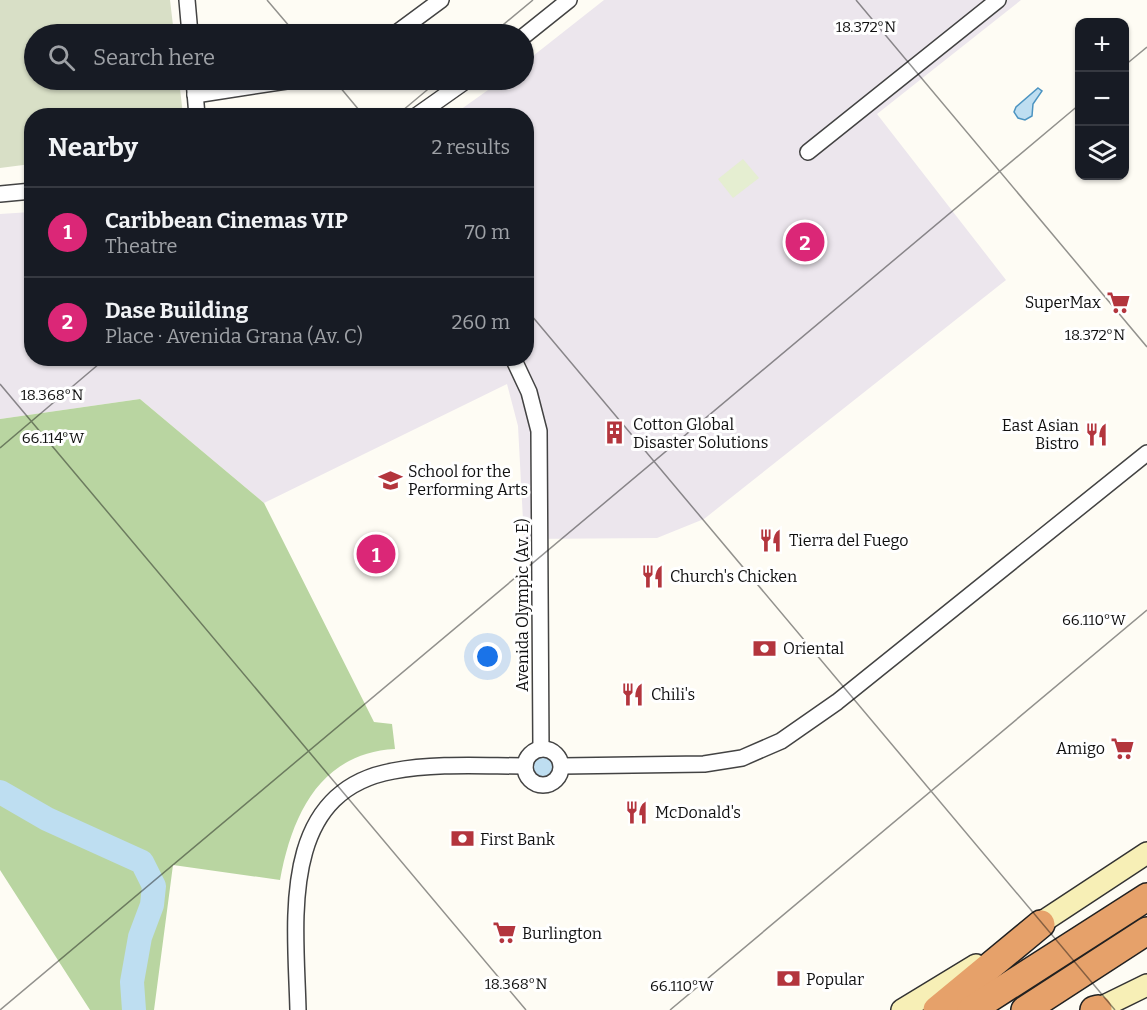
<!DOCTYPE html>
<meta charset="utf-8">
<style>
body{margin:0;font-family:Bitter,serif;background:#242831;color:#f1f3f6}
.controls{position:absolute;right:18px;top:18px;display:grid;overflow:hidden;border-radius:12px;box-shadow:0 2px 4px #0004}
.controls button{width:54px;height:54px;display:grid;place-items:center;padding:0;border:0;border-bottom:2px solid #363941;background:#171b24;color:#f1f3f6;font:30px sans-serif}
.you{position:absolute;left:488px;top:657px;width:21px;height:21px;margin:-15px;border:4px solid #fff;border-radius:50%;background:#1a73e8;box-shadow:0 0 0 9px #1a73e833}
.badge{display:grid;place-items:center;width:39px;height:39px;border-radius:50%;background:#db2777;color:#fff;font-size:20px;font-weight:700}
.pin{position:absolute;translate:-50% -50%;border:3px solid #fff;box-shadow:0 2px 6px #0006}
.list{margin:0;padding:0;list-style:none}
h2{display:flex;justify-content:space-between;align-items:center;height:78px;margin:0;padding:0 24px;font-size:26px}
h2 small{font-size:20px;font-weight:400;color:#9ea1a6}
.list li{display:grid;grid-template-columns:39px 1fr auto;gap:18px;align-items:center;box-sizing:border-box;height:90px;padding:0 24px;border-top:2px solid #363941}
.list b{display:block;font-size:22px;white-space:nowrap}
.list p{margin:0;font-size:20px;white-space:nowrap;color:#9ea1a6}
.list em{font-size:20px;font-style:normal;color:#9ea1a6}
.icon{flex:none;width:33px;height:33px;fill:none;stroke:currentColor;stroke-width:2;stroke-linecap:round;stroke-linejoin:round}
.map{position:relative;flex:none;width:1147px;height:1010px;overflow:hidden}
.search{position:absolute;background:#171b24;box-shadow:0 2px 4px #0004;left:24px;top:24px;width:510px;height:66px;display:flex;align-items:center;gap:15px;box-sizing:border-box;padding:0 21px;border-radius:33px;color:#9ea1a6;font-size:22px}
.panel{position:absolute;background:#171b24;box-shadow:0 2px 4px #0004;left:24px;top:108px;width:510px;height:258px;border-radius:24px}
.map>svg:first-child{display:block}
.industrial{fill:#ece6ed}
.forest{fill:#b9d5a1}
.cemetery{fill:#d8dfc6}
.pitch{fill:#e5eed1}
.water{fill:#bedef1;stroke:#4c94c1;stroke-width:1.5}
.lines{fill:none;stroke-linecap:round;stroke-linejoin:round}
.river{stroke:#bedef1;stroke-width:24}
.street-casing{stroke:#434343;stroke-width:18}
.secondary-casing{stroke:#323232;stroke-width:24}
.highway-casing{stroke:#212121;stroke-width:30}
.street{stroke:#fff;stroke-width:15}
.secondary{stroke:#f7efb6;stroke-width:21}
.highway{stroke:#e6a16a;stroke-width:27}
.ticks{fill:none;stroke:#101010;stroke-width:1.5;stroke-opacity:0.45}
.labels{text-anchor:middle;dominant-baseline:central;stroke-width:6;stroke-linejoin:round;paint-order:stroke}
.poi-label{font-size:16px;fill:#101010;stroke:#fff;text-anchor:start}
.street-label{font-size:16px;fill:#101010;stroke:#fff}
.ticks-label{font-size:15px;text-anchor:middle;fill:#101010;stroke:#fff;stroke-width:6;stroke-linejoin:round;paint-order:stroke}
</style>
<div class="map">
<svg width="1147" height="1010" viewBox="0 0 1147 1010">
<rect width="100%" height="100%" fill="#fefcf4"/>
<path class="industrial" d="M604 0H1021L877 114 1006 280 704 519 657 538 524 539 518 426 507 384 264 503 140 399 0 419V214L31 212 32 358H526V116L453 115 502 80H524V63Z"/>
<path class="forest" d="M140 399 264 503 374 722 392 724 395 749C320 753 292 815 280 880L173 865 154 1010H90L0 870V419Z"/>
<path class="cemetery" d="M0 0H170L174 34H34V80H179L183 115 32 116 31 164 0 168Z"/>
<path class="pitch" d="M743 159 759 178 733 198 718 179Z"/>
<g class="water">
<path d="M1038 88 1042 91 1033 104 1032 116 1025 120 1018 118 1014 112 1016 107Z"/>
<circle cx="543" cy="767" r="13"/>
</g>
<g class="lines">
<path class="river" d="M0 792 47 819 142 862 154 886 152 905 140 937 132 982 134 1010"/>
<defs>
<g id="street">
<path d="M187 0 190 34"/>
<path d="M395 34 441 0"/>
<path d="M524 36 569 0"/>
<path d="M194 80 197 116"/>
<path d="M195 95 293 80"/>
<path d="M416 116 467 80"/>
<path d="M808 152 998 0"/>
<path d="M0 194 32 191"/>
<path d="M513 358 529 392 539 431 541 749"/>
<circle cx="543" cy="767" r="18"/>
<path d="M562 766 704 764 742 758 781 741 837 702 1147 453"/>
<path d="M298 1010C296 923 277 792 393 771 435 763 482 766 525 766"/>
</g>
<g id="secondary">
<path d="M1027 932 1147 853"/>
<path d="M902 1010 976 965"/>
<path d="M1096 1010 1147 985"/>
</g>
<g id="highway">
<path d="M937 1010 1041 924"/>
<path d="M971 1010 1147 897"/>
<path d="M1025 1010 1147 931"/>
<path d="M1094 1010 1098 1009"/>
</g>
</defs>
<use href="#street" class="street-casing"/>
<use href="#secondary" class="secondary-casing"/>
<use href="#highway" class="highway-casing"/>
<use href="#street" class="street"/>
<use href="#secondary" class="secondary"/>
<use href="#highway" class="highway"/>
</g>
<path class="ticks" d="M267 0 296 34M856 0 1147 347M492 34 533 0M1124 66 1147 47M334 80 364 116M396 116 439 80M526 309 1115 1010M0 384 526 1010M0 448 106 358M0 1010 1080 104M670 1010 1147 610"/>
<defs>
<symbol id="supermarket-bare" viewBox="-9 -9 18 18"><path d="M-6-5.5h2.5l.6 2H6L4.5 2H-2.5L-4.4-4H-6ZM-1.5 3.2a1.3 1.3 0 1 0 .1 0ZM3 3.2a1.3 1.3 0 1 0 .1 0Z" fill="#b3353d" stroke="#fff" stroke-width="2.5" paint-order="stroke"/></symbol>
<symbol id="building-bare" viewBox="-9 -9 18 18"><path d="M-4-6H4V6H1V3H-1V6H-4ZM-2.5-4.3h1.7v1.8h-1.7ZM.8-4.3h1.7v1.8H.8ZM-2.5-1h1.7V.8h-1.7ZM.8-1h1.7V.8H.8Z" fill="#b3353d" stroke="#fff" stroke-width="2.5" paint-order="stroke"/></symbol>
<symbol id="restaurant-bare" viewBox="-9 -9 18 18"><path d="M-5-6h1v4h1v-4h1v4h1v-4h1v5L-1.5 .5V6h-2V.5L-5-1ZM5-6V6H3V1.5H1.5Q1.5-4 5-6Z" fill="#b3353d" stroke="#fff" stroke-width="2.5" paint-order="stroke"/></symbol>
<symbol id="school-bare" viewBox="-9 -9 18 18"><path d="M0-5L7-2L0 1L-7-2ZM-4 1L0 2.5L4 1V4Q0 6-4 4Z" fill="#b3353d" stroke="#fff" stroke-width="2.5" paint-order="stroke"/></symbol>
<symbol id="bank-bare" viewBox="-9 -9 18 18"><path d="M-6-4H6V4H-6ZM0-2.3a2.3 2.3 0 1 0 0 4.6a2.3 2.3 0 1 0 0-4.6Z" fill="#b3353d" stroke="#fff" stroke-width="2.5" paint-order="stroke"/></symbol>
</defs>
<g fill-rule="evenodd">
<use href="#supermarket-bare" x="1102" y="286" width="33" height="33"/>
<use href="#building-bare" x="598" y="416" width="33" height="33"/>
<use href="#restaurant-bare" x="1080" y="418" width="33" height="33"/>
<use href="#school-bare" x="374" y="464" width="33" height="33"/>
<use href="#restaurant-bare" x="754" y="524" width="33" height="33"/>
<use href="#restaurant-bare" x="636" y="560" width="33" height="33"/>
<use href="#bank-bare" x="748" y="632" width="33" height="33"/>
<use href="#restaurant-bare" x="616" y="678" width="33" height="33"/>
<use href="#supermarket-bare" x="1106" y="732" width="33" height="33"/>
<use href="#restaurant-bare" x="620" y="796" width="33" height="33"/>
<use href="#bank-bare" x="446" y="822" width="33" height="33"/>
<use href="#supermarket-bare" x="488" y="916" width="33" height="33"/>
<use href="#bank-bare" x="772" y="962" width="33" height="33"/>
</g>
<g class="labels">
<g class="poi-label">
<text x="1101" y="302" text-anchor="end">SuperMax</text>
<text x="633" y="424">Cotton Global<tspan x="633" dy="18">Disaster Solutions</tspan></text>
<text x="1079" y="425" text-anchor="end">East Asian<tspan x="1079" dy="18">Bistro</tspan></text>
<text x="408" y="471">School for the<tspan x="408" dy="18">Performing Arts</tspan></text>
<text x="789" y="540">Tierra del Fuego</text>
<text x="670" y="576">Church's Chicken</text>
<text x="783" y="648">Oriental</text>
<text x="651" y="694">Chili's</text>
<text x="1105" y="748" text-anchor="end">Amigo</text>
<text x="655" y="812">McDonald's</text>
<text x="480" y="839">First Bank</text>
<text x="522" y="933">Burlington</text>
<text x="806" y="979">Popular</text>
</g>
<g class="street-label">
<text transform="translate(522 605) rotate(-90)">Avenida Olympic (Av. E)</text>
</g>
</g>
<g class="ticks-label">
<text x="866" y="32">18.372°N</text>
<text x="1095" y="340">18.372°N</text>
<text x="52" y="400">18.368°N</text>
<text x="53" y="443">66.114°W</text>
<text x="1094" y="625">66.110°W</text>
<text x="516" y="989">18.368°N</text>
<text x="682" y="991">66.110°W</text>
</g>
</svg>
<div class="controls">
<button>+</button>
<button>−</button>
<button><svg class="icon" aria-label="layers" viewBox="0 0 24 24"><path d="M12 4l9 5-9 5-9-5zM3 14l9 5 9-5"/></svg></button>
</div>
<div class="you"></div>
<div class="pin badge" style="left:376px;top:554px">1</div>
<div class="pin badge" style="left:805px;top:242px">2</div>
<div class="search"><svg class="icon" aria-label="search" viewBox="0 0 24 24"><circle cx="10" cy="10" r="6"/><path d="M15 15l6 6"/></svg>Search here</div>
<section class="panel">
<h2>Nearby<small>2 results</small></h2>
<ul class="list">
<li><span class="badge">1</span><div><b>Caribbean Cinemas VIP</b><p>Theatre</p></div><em>70 m</em></li>
<li><span class="badge">2</span><div><b>Dase Building</b><p>Place · Avenida Grana (Av. C)</p></div><em>260 m</em></li>
</ul>
</section>
</div>
